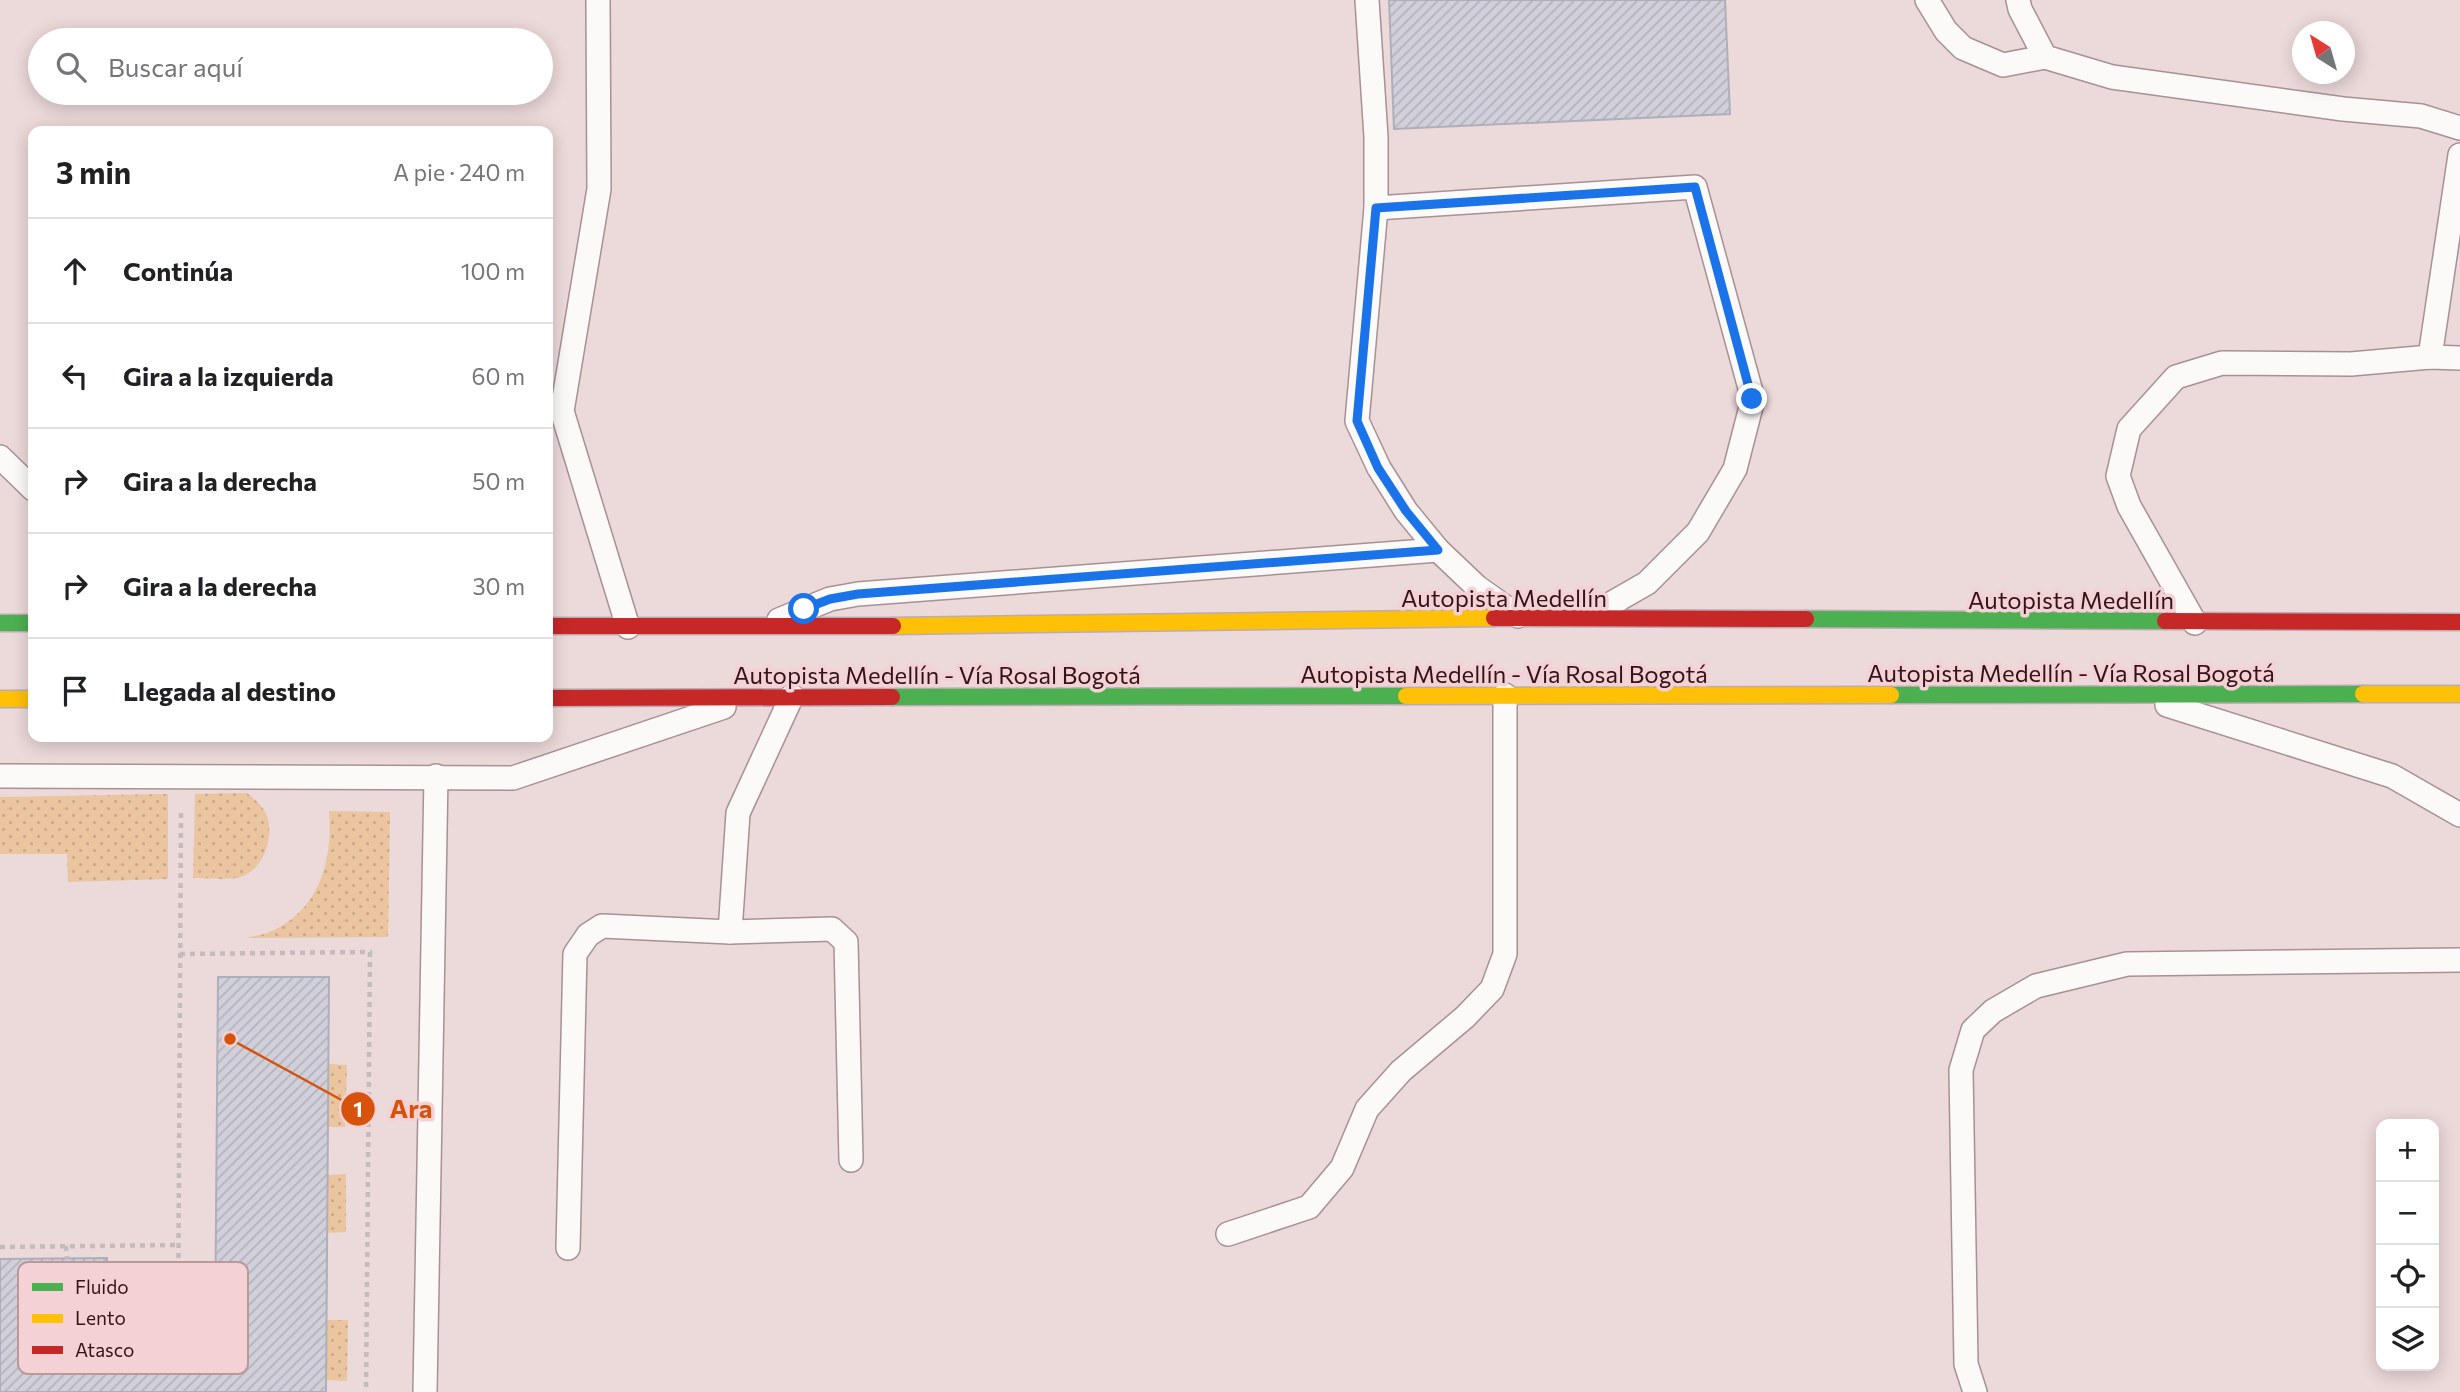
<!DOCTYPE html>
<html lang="es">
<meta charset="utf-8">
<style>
body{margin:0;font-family:Commissioner,sans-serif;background:#f6f6f6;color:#202124}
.controls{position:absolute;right:21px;bottom:21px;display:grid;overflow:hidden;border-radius:14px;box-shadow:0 4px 18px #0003}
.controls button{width:63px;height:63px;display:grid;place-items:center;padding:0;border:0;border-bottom:2px solid #e0e0e0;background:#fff;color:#202124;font:35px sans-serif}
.compass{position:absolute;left:2292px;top:21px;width:63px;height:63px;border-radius:50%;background:#fff;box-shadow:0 4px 18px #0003;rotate:323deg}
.stop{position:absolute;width:21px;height:21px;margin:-16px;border:5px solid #1a73e8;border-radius:50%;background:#fff}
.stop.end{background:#1a73e8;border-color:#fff;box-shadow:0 2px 7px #0008}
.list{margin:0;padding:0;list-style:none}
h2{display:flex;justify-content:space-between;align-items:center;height:91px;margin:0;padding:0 28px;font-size:30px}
h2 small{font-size:23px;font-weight:400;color:#757577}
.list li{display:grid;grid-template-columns:46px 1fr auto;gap:21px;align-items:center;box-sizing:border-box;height:105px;padding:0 28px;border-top:2px solid #e0e0e0}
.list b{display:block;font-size:26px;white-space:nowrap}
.list em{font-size:23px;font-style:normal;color:#757577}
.icon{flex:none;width:38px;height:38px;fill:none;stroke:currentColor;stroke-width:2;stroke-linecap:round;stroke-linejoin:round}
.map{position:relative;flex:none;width:2460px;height:1392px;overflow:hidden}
.search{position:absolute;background:#fff;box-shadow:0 4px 18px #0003;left:28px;top:28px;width:525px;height:77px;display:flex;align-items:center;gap:18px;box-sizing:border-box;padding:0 24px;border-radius:38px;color:#757577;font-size:26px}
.panel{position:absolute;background:#fff;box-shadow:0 4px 18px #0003;left:28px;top:126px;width:525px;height:616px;border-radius:14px}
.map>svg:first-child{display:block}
.grass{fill:url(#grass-dots)}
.building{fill:url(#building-hatch);stroke:#aeafba;stroke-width:2}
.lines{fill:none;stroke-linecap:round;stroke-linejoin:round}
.lane-casing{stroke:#a79194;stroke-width:26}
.fast-casing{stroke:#bbabb4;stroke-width:19}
.slow-casing{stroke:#bbabb4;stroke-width:19}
.jam-casing{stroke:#bbabb4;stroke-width:19}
.path{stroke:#c5bbbc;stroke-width:4.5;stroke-dasharray:5 5;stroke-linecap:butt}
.lane{stroke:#fcf9f9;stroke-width:23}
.fast{stroke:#4caf50;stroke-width:16}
.slow{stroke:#ffc107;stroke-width:16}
.jam{stroke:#c62828;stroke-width:16}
.route{stroke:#1a73e8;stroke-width:9}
.labels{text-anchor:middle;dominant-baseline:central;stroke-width:7;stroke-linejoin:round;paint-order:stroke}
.street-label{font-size:24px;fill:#321418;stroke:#f4d1d4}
.key{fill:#f4d1d4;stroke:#ba989c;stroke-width:2}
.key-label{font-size:19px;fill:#321418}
.leader{fill:none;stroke:#d6520d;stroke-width:2.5}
.callout-dot{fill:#d6520d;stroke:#f4d1d4;stroke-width:2.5}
.mark-label{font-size:21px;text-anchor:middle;font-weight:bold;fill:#fff}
.callout-label{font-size:26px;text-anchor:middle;font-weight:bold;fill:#d6520d;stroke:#f4d1d4;stroke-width:7;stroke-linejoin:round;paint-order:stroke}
</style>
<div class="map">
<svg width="2460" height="1392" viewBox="0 0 2460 1392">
<defs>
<pattern id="grass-dots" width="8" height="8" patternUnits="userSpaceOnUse" patternTransform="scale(1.75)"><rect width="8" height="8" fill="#ebc5a0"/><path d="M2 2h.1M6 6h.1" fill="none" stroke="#caa889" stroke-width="1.8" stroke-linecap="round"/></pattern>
<pattern id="building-hatch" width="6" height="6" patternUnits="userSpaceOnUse" patternTransform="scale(1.75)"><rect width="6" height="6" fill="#d1d0da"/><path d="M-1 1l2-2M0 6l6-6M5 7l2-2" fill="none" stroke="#b4b2ba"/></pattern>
</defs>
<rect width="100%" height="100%" fill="#ecd9da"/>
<g class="grass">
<path d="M247 793C254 799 262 805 266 814 275 834 265 868 243 876 233 881 206 878 193 878L195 794Z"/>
<path d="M168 794V879L68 882 67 854H0V797Z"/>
<path d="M329 811 390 812 388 937 245 938C254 936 264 935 272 931 320 910 333 859 329 811Z"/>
<path d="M329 1064 347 1065 345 1127H328Z"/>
<path d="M346 1174V1232L327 1233 328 1175Z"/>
<path d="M326 1320H348L347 1381 326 1380Z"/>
</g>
<g class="building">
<path d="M1389 0H1725L1730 114 1394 129Z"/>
<path d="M218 977H329L326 1392H0V1259L107 1258 106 1338H215Z"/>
</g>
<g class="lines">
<defs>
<g id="lane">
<path d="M1367 0 1376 137V208L1357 421 1379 468 1406 511 1438 550 1477 587 1518 616"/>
<path d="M1927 0 1946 31 1963 48 2003 65 2045 57"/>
<path d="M2018 0 2020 9 2045 57 2112 77 2343 109 2421 116 2460 128"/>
<path d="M1376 208 1695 187 1753 399 1735 469 1698 532 1647 583 1593 614"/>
<path d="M2430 357 2460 155"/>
<path d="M549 404 562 411 628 627"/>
<path d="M562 411 599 189 598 0"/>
<path d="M0 457 33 489"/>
<path d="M779 620 830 599 858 594 1438 550"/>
<path d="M2195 623 2129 506 2118 476 2129 429 2176 377 2222 363 2351 364 2430 357 2460 358"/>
<path d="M2167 705 2392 776 2460 815"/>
<path d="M0 776 513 778 724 707"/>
<path d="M730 932 832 929 846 942 851 1160"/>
<path d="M1228 1234 1309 1207 1342 1168 1367 1109 1401 1071 1465 1017 1492 989 1505 954V695"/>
<path d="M568 1248 575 954 588 935 602 926 730 932 738 813 792 696"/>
<path d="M425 1392 436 776"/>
<path d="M1975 1392 1966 1364 1961 1070 1973 1030 1993 1011 2036 986 2127 964 2460 960"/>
</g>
<g id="fast">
<path d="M1806 619 2165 621"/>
<path d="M0 623H33"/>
<path d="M1891 695 2363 694"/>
<path d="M892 697 1406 696"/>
</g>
<g id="slow">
<path d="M893 626 1494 618"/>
<path d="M2363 694H2460"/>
<path d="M1406 696 1891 695"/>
<path d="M0 699H33"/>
</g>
<g id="jam">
<path d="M1494 618 1806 619"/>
<path d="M2165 621 2460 622"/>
<path d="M548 626H893"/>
<path d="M548 698 892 697"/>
</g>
</defs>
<use href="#lane" class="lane-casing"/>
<use href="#fast" class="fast-casing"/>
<use href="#slow" class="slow-casing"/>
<use href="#jam" class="jam-casing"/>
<g class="path">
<path d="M180 954 370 952 366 1392"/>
<path d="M66 1246 67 1259"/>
<path d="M0 1247 179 1245"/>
<path d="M178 1338 181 809"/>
</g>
<use href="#lane" class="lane"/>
<use href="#fast" class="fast"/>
<use href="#slow" class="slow"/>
<use href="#jam" class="jam"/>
</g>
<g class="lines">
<path class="route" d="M804 609 830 599 858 594 1438 550 1406 511 1378 468 1357 421 1376 208 1695 187 1752 399"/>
</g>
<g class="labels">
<g class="street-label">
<text x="1504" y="597">Autopista Medellín</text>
<text x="2071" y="599">Autopista Medellín</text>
<text x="2071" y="672">Autopista Medellín - Vía Rosal Bogotá</text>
<text x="1504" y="673">Autopista Medellín - Vía Rosal Bogotá</text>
<text x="937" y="674">Autopista Medellín - Vía Rosal Bogotá</text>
</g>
</g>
<rect x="18" y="1262" width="230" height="112" rx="10" class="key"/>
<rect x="32" y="1283" width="31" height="8" fill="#4caf50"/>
<rect x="32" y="1314" width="31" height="9" fill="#ffc107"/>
<rect x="32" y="1346" width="31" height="8" fill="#c62828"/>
<g class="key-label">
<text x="75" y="1294">Fluido</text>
<text x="75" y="1325">Lento</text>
<text x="75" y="1357">Atasco</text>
</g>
<path class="leader" d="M230 1039L358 1109"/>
<g class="callout-dot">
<circle cx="230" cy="1039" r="7"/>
<circle cx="358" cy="1109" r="18"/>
</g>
<g class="mark-label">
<text x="358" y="1117">1</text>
</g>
<g class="callout-label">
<text x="411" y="1118">Ara</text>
</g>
</svg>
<div class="controls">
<button>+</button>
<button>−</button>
<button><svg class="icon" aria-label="locate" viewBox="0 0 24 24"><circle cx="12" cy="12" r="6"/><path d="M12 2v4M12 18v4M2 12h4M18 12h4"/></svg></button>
<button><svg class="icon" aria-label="layers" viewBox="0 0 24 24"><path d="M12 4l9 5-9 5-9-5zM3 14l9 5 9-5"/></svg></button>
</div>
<svg class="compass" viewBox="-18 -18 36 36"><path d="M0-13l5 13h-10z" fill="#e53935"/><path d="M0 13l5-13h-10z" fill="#757577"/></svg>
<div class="stop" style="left:804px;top:609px"></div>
<div class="stop end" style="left:1752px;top:399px"></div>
<div class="search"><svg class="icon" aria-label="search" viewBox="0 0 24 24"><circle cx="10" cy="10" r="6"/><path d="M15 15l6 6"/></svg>Buscar aquí</div>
<section class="panel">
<h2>3 min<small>A pie · 240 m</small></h2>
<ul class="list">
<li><svg class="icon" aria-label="ahead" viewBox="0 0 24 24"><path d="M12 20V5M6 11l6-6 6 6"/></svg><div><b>Continúa</b></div><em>100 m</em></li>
<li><svg class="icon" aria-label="left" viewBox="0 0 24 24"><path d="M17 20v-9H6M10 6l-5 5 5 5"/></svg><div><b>Gira a la izquierda</b></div><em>60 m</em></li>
<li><svg class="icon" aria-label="right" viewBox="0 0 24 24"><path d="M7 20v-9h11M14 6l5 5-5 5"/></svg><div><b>Gira a la derecha</b></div><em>50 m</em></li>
<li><svg class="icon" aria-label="right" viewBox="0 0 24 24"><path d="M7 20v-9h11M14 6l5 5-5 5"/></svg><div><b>Gira a la derecha</b></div><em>30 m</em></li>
<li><svg class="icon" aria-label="arrive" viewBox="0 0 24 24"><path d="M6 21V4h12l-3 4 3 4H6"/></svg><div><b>Llegada al destino</b></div></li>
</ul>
</section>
</div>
